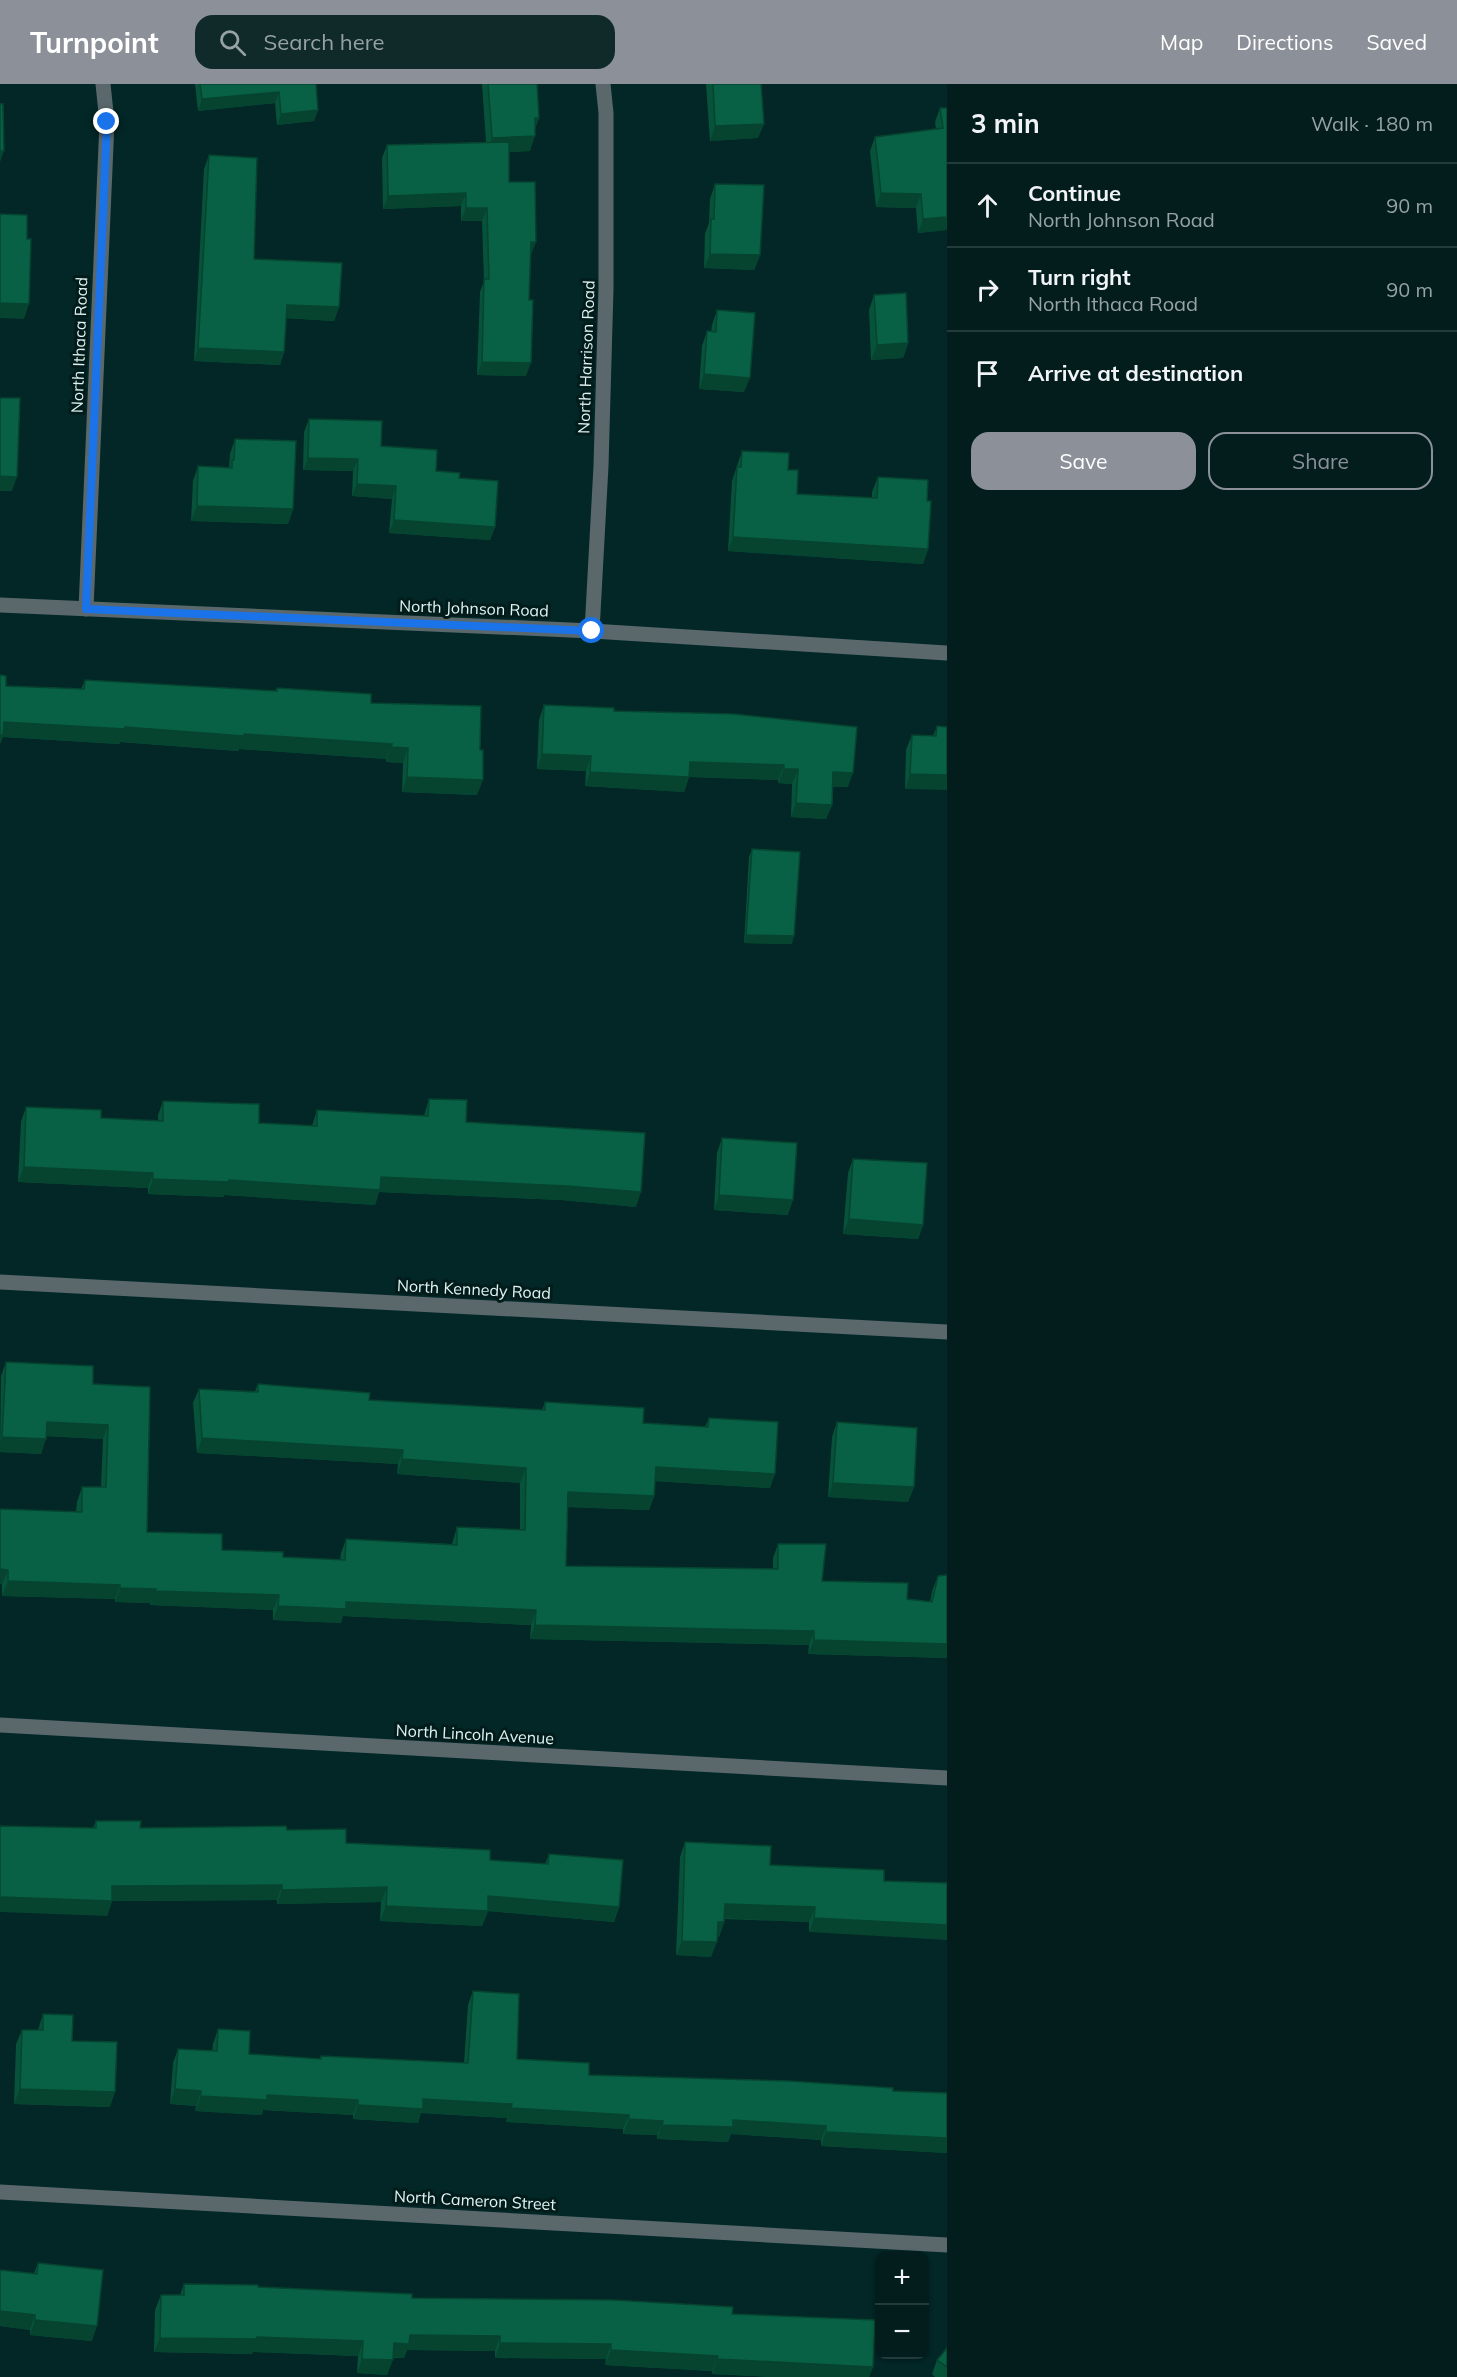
<!DOCTYPE html>
<meta charset="utf-8">
<style>
body{margin:0;font-family:Mulish,sans-serif;background:#102a29;color:#f1f3f6}
.controls{position:absolute;right:18px;bottom:18px;display:grid;overflow:hidden;border-radius:12px;box-shadow:0 2px 4px #0004}
.controls button{width:54px;height:54px;display:grid;place-items:center;padding:0;border:0;border-bottom:2px solid #233b3b;background:#021d1c;color:#f1f3f6;font:30px sans-serif}
.stop{position:absolute;width:18px;height:18px;margin:-14px;border:4px solid #1a73e8;border-radius:50%;background:#fff}
.stop.end{background:#1a73e8;border-color:#fff;box-shadow:0 2px 6px #0008}
.list{margin:0;padding:0;list-style:none}
h2{display:flex;justify-content:space-between;align-items:center;height:78px;margin:0;padding:0 24px;font-size:26px}
h2 small{font-size:20px;font-weight:400;color:#96a2a3}
.list li{display:grid;grid-template-columns:39px 1fr auto;gap:18px;align-items:center;box-sizing:border-box;height:84px;padding:0 24px;border-top:2px solid #233b3b}
.list b{display:block;font-size:22px;white-space:nowrap}
.list p{margin:0;font-size:20px;white-space:nowrap;color:#96a2a3}
.list em{font-size:20px;font-style:normal;color:#96a2a3}
.actions{display:flex;gap:12px;padding:18px 24px}
.actions a{flex:1;padding:14px 0;border:2px solid #8c9099;border-radius:18px;text-align:center;font-size:21px;color:#8c9099}
.actions .main{background:#8c9099;color:#fff}
.icon{flex:none;width:33px;height:33px;fill:none;stroke:currentColor;stroke-width:2;stroke-linecap:round;stroke-linejoin:round}
.map{position:relative;flex:none;width:947px;height:2293px;overflow:hidden}
header{display:flex;align-items:center;gap:36px;box-sizing:border-box;height:84px;padding:0 30px;background:#8c9099;color:#fff}
header strong{font-size:28px}
nav{display:flex;gap:33px;margin-inline-start:auto;font-size:21px}
.search{width:420px;height:54px;background:#102a29;display:flex;align-items:center;gap:15px;box-sizing:border-box;padding:0 21px;border-radius:18px;color:#96a2a3;font-size:22px}
main{display:flex}
aside{flex:1;background:#021d1c}
.map>svg:first-child{display:block}
.lines{fill:none;stroke-linecap:round;stroke-linejoin:round}
.minor{stroke:#5a686c;stroke-width:15}
.wall{fill:#07533a}
.shaded-wall{fill:#064430}
.building{fill:#086144;stroke:#064430;stroke-width:1.5}
.route{stroke:#1a73e8;stroke-width:8}
.labels{text-anchor:middle;dominant-baseline:central;stroke-width:6;stroke-linejoin:round;paint-order:stroke}
.street-label{font-size:16px;fill:#e1f4f3;stroke:#021c1b}
</style>
<header>
<strong>Turnpoint</strong>
<div class="search"><svg class="icon" aria-label="search" viewBox="0 0 24 24"><circle cx="10" cy="10" r="6"/><path d="M15 15l6 6"/></svg>Search here</div>
<nav><a>Map</a><a>Directions</a><a>Saved</a></nav>
</header>
<main>
<div class="map">
<svg width="947" height="2293" viewBox="0 0 947 2293">
<rect width="100%" height="100%" fill="#022726"/>
<g class="lines">
<g class="minor">
<path d="M0 521 592 547 947 569"/>
<path d="M86 525 107 38 103 0"/>
<path d="M592 547 601 382 606 205V29L603 0"/>
<path d="M0 1198 947 1248"/>
<path d="M0 1641 947 1694"/>
<path d="M0 2108 947 2161"/>
</g>
</g>
<g class="wall">
<path d="M195 0H316L318 26 314 37 277 41 275 19 198 27Z"/>
<path d="M482 0H537L539 34 535 45 530 67 509 68V98L531 171 526 292 477 291 480 208 484 197 482 137H461V122L383 125 382 74 387 61 486 58Z"/>
<path d="M706 0H761L758 54 710 57Z"/>
<path d="M940 24H947V146L918 149 916 124 876 123 870 67 875 53 936 45 935 38Z"/>
<path d="M209 71 254 175 339 223 334 237 286 234 284 268 280 281 194 277 204 85Z"/>
<path d="M715 100 760 171 754 186 704 184 705 150 709 139 710 115Z"/>
<path d="M874 211 908 259 903 274 871 276 869 226Z"/>
<path d="M717 226 744 308 699 305 702 262 707 247 711 248 712 241Z"/>
<path d="M309 335 381 362 436 387 459 394 495 443 490 456 389 449 392 415 352 412 353 387 303 386 304 348Z"/>
<path d="M235 355 293 425 288 440 191 437 193 397 198 382 229 383 230 370Z"/>
<path d="M742 367 788 386 797 410 872 414V408L878 393 927 417 928 465 923 480 728 467 732 397Z"/>
<path d="M0 591 6 602 81 605 85 596 276 607 277 604 371 619 477 711 402 708 403 679 386 678V675L239 665V667L120 658 119 660 3 653 0 660Z"/>
<path d="M544 621 614 627 848 703H833L832 721 826 735 791 733 792 700 778 699V696L689 693 684 708 585 702 586 687 537 685 539 636Z"/>
<path d="M937 642 947 643 905 705 906 666 912 651 933 652Z"/>
<path d="M752 765 792 860 744 859 749 773Z"/>
<path d="M429 1015 466 1038 636 1123 562 1116 379 1108 375 1121 224 1111 223 1113 148 1110V1104L18 1098 21 1038 26 1023 101 1034 158 1037V1031L163 1017 259 1039 312 1042 317 1026 424 1032Z"/>
<path d="M722 1054 788 1131 714 1126 717 1069Z"/>
<path d="M853 1075 923 1141 918 1155 843 1150 848 1089Z"/>
<path d="M6 1278 93 1300 147 1448 222 1466 283 1473 340 1476 341 1469 346 1455 452 1460 457 1443 520 1446V1399L397 1390 398 1380 197 1369 193 1319 199 1305 255 1307 258 1300 369 1316 542 1326 545 1318 643 1339 705 1343 709 1334 770 1404 655 1397 654 1412 649 1426 568 1423 566 1482 773 1485V1474L778 1460 822 1497 907 1515 930 1518 932 1507 938 1492 947 1574 808 1570 809 1561 530 1555 531 1541 343 1532 341 1539 273 1536V1526L150 1521V1519L115 1518V1515L2 1512 0 1425 76 1428 77 1418 82 1403H101L103 1355 46 1352 41 1370 0 1368 1 1292Z"/>
<path d="M837 1338 914 1403 908 1418 828 1413 832 1353Z"/>
<path d="M96 1737 140 1744 287 1746 346 1759 490 1776 545 1780 549 1770 619 1823 614 1838 488 1827 482 1842 380 1837 381 1818 277 1820V1816L112 1817 107 1832 93 1744Z"/>
<path d="M685 1758 770 1781 884 1786 809 1848V1838L725 1835 719 1853H717L711 1873 676 1871 680 1773Z"/>
<path d="M473 1907 517 1975 589 1991 893 2007 947 2009V2069L821 2062V2056L731 2050 728 2058 657 2055V2051L623 2050V2045L506 2038 507 2034 421 2029 418 2039 353 2035V2031L263 2026 262 2031 195 2027 196 2022 170 2020 173 1979 178 1965 212 1967 213 1960 218 1945 249 1970 319 1975 321 1972 464 1979 468 1921Z"/>
<path d="M43 1930 72 1957 110 2023 14 2020 16 1960 22 1946H38Z"/>
<path d="M38 2179 92 2257 30 2251V2246L0 2242V2186L34 2189Z"/>
<path d="M184 2200 258 2203 412 2214 732 2230 873 2283 869 2293H772L712 2290V2287L605 2281 606 2275 495 2274V2267L407 2266 404 2274H393L387 2291 357 2289 358 2272 253 2268 252 2270 154 2268 155 2226 161 2211H180Z"/>
<path d="M947 2264V2293H935L932 2290 937 2276Z"/>
</g>
<g class="shaded-wall">
<path d="M279 8 275 19 198 27 202 15Z"/>
<path d="M318 26 314 37 277 41 281 30Z"/>
<path d="M535 34H539L534 48Z"/>
<path d="M764 40 758 54 710 57 715 42Z"/>
<path d="M535 52 530 67 487 69 492 54Z"/>
<path d="M0 67H4L0 78Z"/>
<path d="M466 109 461 122 383 125 388 112Z"/>
<path d="M881 109 921 110 916 124 876 123Z"/>
<path d="M466 124H487L482 137H461Z"/>
<path d="M947 133V146L918 149 923 135Z"/>
<path d="M531 158H536L531 171H526Z"/>
<path d="M710 170 760 171 754 186 704 184Z"/>
<path d="M0 219 29 220 24 235 0 234Z"/>
<path d="M287 221 339 223 334 237 282 234Z"/>
<path d="M908 259 903 274 871 276 877 261Z"/>
<path d="M198 264 284 268 280 281 194 277Z"/>
<path d="M482 278 531 279 526 292 477 291Z"/>
<path d="M704 290 750 294 744 308 699 305Z"/>
<path d="M308 374 358 375 353 387 303 386Z"/>
<path d="M0 392 17 393 12 407H0Z"/>
<path d="M357 400 396 402 392 415 352 412Z"/>
<path d="M197 422 293 425 288 440 191 437Z"/>
<path d="M394 436 495 443 490 456 389 449Z"/>
<path d="M733 453 928 465 923 480 728 467Z"/>
<path d="M4 638 125 643 244 650 392 660 386 675 239 665V667L120 658 119 660 3 653 0 660V649Z"/>
<path d="M391 663 408 664 403 679 386 678Z"/>
<path d="M542 670 591 672 586 687 537 685Z"/>
<path d="M690 678 784 681 778 696 689 693 684 708 585 702 590 688Z"/>
<path d="M784 685H798L792 700 778 699Z"/>
<path d="M833 688 853 689 848 703H828Z"/>
<path d="M910 690 947 691V706L905 705Z"/>
<path d="M407 693 483 696 477 711 402 708Z"/>
<path d="M796 719 832 721 826 735 791 733Z"/>
<path d="M746 851 794 852 792 860 744 859Z"/>
<path d="M24 1083 153 1089 148 1104 18 1098Z"/>
<path d="M381 1093 567 1102 641 1108 636 1123 562 1116 379 1108 375 1121 224 1111 223 1113 148 1110 153 1095 229 1096Z"/>
<path d="M719 1111 793 1116 788 1131 714 1126Z"/>
<path d="M849 1135 923 1141 918 1155 843 1150Z"/>
<path d="M47 1338 108 1341 103 1355 42 1352Z"/>
<path d="M2 1353 46 1355 41 1370 0 1368V1359Z"/>
<path d="M202 1354 403 1366 398 1380 197 1369Z"/>
<path d="M402 1375 526 1384 520 1399 397 1390Z"/>
<path d="M656 1383 775 1390 770 1404 651 1397Z"/>
<path d="M833 1399 914 1403 908 1418 828 1413Z"/>
<path d="M568 1408 654 1412 649 1426 563 1423Z"/>
<path d="M0 1485 8 1486 2 1500H0Z"/>
<path d="M8 1497 120 1501 115 1515 2 1512Z"/>
<path d="M120 1504 156 1505 150 1519 115 1518Z"/>
<path d="M155 1507 279 1511 273 1526 150 1521Z"/>
<path d="M346 1518 536 1526 531 1541 343 1532 341 1539 273 1536 278 1522Z"/>
<path d="M535 1541 814 1547 809 1561 530 1555Z"/>
<path d="M814 1556 947 1560V1574L808 1570Z"/>
<path d="M282 1801 277 1816 108 1817H112L107 1832 0 1828V1813L112 1802Z"/>
<path d="M387 1803 381 1818 277 1820 282 1806Z"/>
<path d="M488 1812 619 1823 614 1838 488 1827 482 1842 380 1837 386 1822Z"/>
<path d="M725 1820 815 1823 809 1838 720 1834Z"/>
<path d="M814 1834 947 1841V1856L809 1848Z"/>
<path d="M718 1838H724L719 1853H713Z"/>
<path d="M682 1857 717 1858 711 1873 676 1871Z"/>
<path d="M20 2005 115 2008 110 2023 14 2020Z"/>
<path d="M175 2005 201 2007 196 2022 170 2020Z"/>
<path d="M267 2011 358 2016 353 2031 263 2026 262 2031 195 2027 201 2012Z"/>
<path d="M423 2015 512 2020 507 2034 421 2029 418 2039 353 2035 358 2021Z"/>
<path d="M511 2024 629 2031 623 2045 506 2038Z"/>
<path d="M629 2035 663 2037 657 2051 623 2050Z"/>
<path d="M733 2036 826 2042 821 2056 731 2050 728 2058 657 2055 662 2041Z"/>
<path d="M826 2048 947 2054V2069L821 2062Z"/>
<path d="M0 2227 35 2231 30 2246 0 2242Z"/>
<path d="M35 2236 97 2242 92 2257 30 2251Z"/>
<path d="M410 2251 500 2252 495 2267 407 2266 404 2274 389 2273 394 2259Z"/>
<path d="M257 2253 363 2257 358 2272 253 2268 252 2270 154 2268 160 2254Z"/>
<path d="M500 2259 611 2260 606 2275 495 2274Z"/>
<path d="M611 2266 718 2272 712 2287 605 2281Z"/>
<path d="M362 2275 393 2276 387 2291 357 2289Z"/>
<path d="M717 2275 873 2283 869 2293H772L712 2290Z"/>
</g>
<g class="building">
<path d="M200 0H316L318 26 281 30 279 8 202 15Z"/>
<path d="M488 0H537L539 34H535V52L492 54Z"/>
<path d="M713 0H761L764 40 715 42Z"/>
<path d="M0 20H3L4 67H0Z"/>
<path d="M940 24H947V133L923 135 921 110 881 109 875 53 943 44Z"/>
<path d="M509 58V98H535L536 158H531L529 216H533L531 279 482 278 484 195H489L487 124H466V109L388 112 387 61Z"/>
<path d="M209 71 257 74 254 175 342 179 339 223 287 221 284 268 198 264Z"/>
<path d="M715 100 764 101 760 171 710 170 711 135H714Z"/>
<path d="M0 130 27 131V155H31L29 220 0 219Z"/>
<path d="M906 209 908 259 877 261 874 211Z"/>
<path d="M717 226 755 229 750 294 704 290 707 247 716 248Z"/>
<path d="M0 314H20L17 393 0 392Z"/>
<path d="M309 335 382 337 381 362 437 366 436 387 460 389 459 394 498 397 495 443 394 436 396 402 357 400 358 375 308 374Z"/>
<path d="M235 355 296 357 293 425 197 422 198 382 232 384V376H234Z"/>
<path d="M742 367 789 369 788 386H798L797 410 877 414 878 393 928 396 927 417H931L928 465 733 453 737 383H741Z"/>
<path d="M0 591 6 592V602L84 605 85 596 277 607V604L371 610V619L481 622 480 666H483V696L407 693 408 664 391 663 392 660 244 650V652L125 643V645L4 638 3 651H0Z"/>
<path d="M544 621 614 624V627L734 630 857 643 853 689 833 688 832 721 796 719 798 685H784V681L690 678 689 693 590 688 591 672 542 670Z"/>
<path d="M937 642 947 643V691L910 690 912 651 936 652Z"/>
<path d="M752 765 800 768 794 852 746 851Z"/>
<path d="M429 1015 467 1016 466 1038 645 1049 641 1108 567 1102 381 1093 380 1106 229 1096V1098L153 1095V1089L24 1083 26 1023 101 1026V1034L163 1037V1017L259 1020V1039L317 1042V1026L428 1032Z"/>
<path d="M722 1054 797 1059 793 1116 719 1111Z"/>
<path d="M853 1075 927 1079 923 1141 849 1135Z"/>
<path d="M6 1278 93 1282V1300L150 1303 147 1448 222 1450V1466L283 1468V1473L345 1476 346 1455 457 1461V1443L525 1446 526 1384 402 1375 403 1366 202 1354 199 1305 258 1308V1300L370 1309 369 1316 545 1326V1318L644 1324 643 1339 708 1343 709 1334 778 1338 775 1390 656 1383 654 1412 568 1408 566 1482 778 1485V1460H826L822 1497 908 1499 907 1515 932 1518 938 1492 947 1491V1560L814 1556V1547L535 1541 536 1526 346 1518V1525L278 1522 279 1511 155 1507 156 1505 120 1504V1501L8 1497V1486L0 1485V1425L82 1428V1403H106L108 1341 47 1338 46 1355 2 1353Z"/>
<path d="M837 1338 917 1344 914 1403 833 1399Z"/>
<path d="M96 1737H141L140 1744 286 1742 287 1746 346 1745V1759L490 1766V1776L548 1780 549 1770 623 1776 619 1823 488 1812V1827L386 1822 387 1803 282 1806V1801L112 1802V1817L0 1813V1742L96 1744Z"/>
<path d="M685 1758 771 1762 770 1781 884 1786V1797L947 1799V1841L814 1834 815 1823 725 1820 724 1838H718L717 1858 682 1857Z"/>
<path d="M473 1907 519 1910 517 1975 589 1979V1991L789 1997 893 2004V2007L947 2009V2054L826 2048V2042L733 2036V2043L662 2041 663 2037 629 2035V2031L511 2024 512 2020 423 2015V2025L358 2021V2016L267 2011V2016L201 2012V2007L175 2005 178 1965 217 1967 218 1945 250 1947 249 1970 321 1975V1972L468 1979Z"/>
<path d="M43 1930 73 1931 72 1957 117 1958 115 2008 20 2005 22 1946H43Z"/>
<path d="M38 2179 103 2186 97 2242 35 2236V2231L0 2227V2186L37 2190Z"/>
<path d="M184 2200 258 2201V2203L412 2210V2214L613 2216 733 2223 732 2230 875 2236 873 2283 717 2275 718 2272 611 2266V2260L500 2259V2252L410 2251 409 2260 394 2259 393 2276 362 2275 363 2257 257 2253V2255L160 2254 161 2211H184Z"/>
<path d="M947 2264V2283L937 2276Z"/>
</g>
<g class="lines">
<path class="route" d="M107 38 86 525 592 547"/>
</g>
<g class="labels">
<g class="street-label">
<text transform="translate(79 261) rotate(-88)">North Ithaca Road</text>
<text transform="translate(586 273) rotate(-88)">North Harrison Road</text>
<text transform="translate(474 524) rotate(2)">North Johnson Road</text>
<text transform="translate(474 1205) rotate(3)">North Kennedy Road</text>
<text transform="translate(475 1650) rotate(3)">North Lincoln Avenue</text>
<text transform="translate(475 2116) rotate(3)">North Cameron Street</text>
</g>
</g>
</svg>
<div class="controls">
<button>+</button>
<button>−</button>
</div>
<div class="stop" style="left:592px;top:547px"></div>
<div class="stop end" style="left:107px;top:38px"></div>
</div>
<aside>
<h2>3 min<small>Walk · 180 m</small></h2>
<ul class="list">
<li><svg class="icon" aria-label="ahead" viewBox="0 0 24 24"><path d="M12 20V5M6 11l6-6 6 6"/></svg><div><b>Continue</b><p>North Johnson Road</p></div><em>90 m</em></li>
<li><svg class="icon" aria-label="right" viewBox="0 0 24 24"><path d="M7 20v-9h11M14 6l5 5-5 5"/></svg><div><b>Turn right</b><p>North Ithaca Road</p></div><em>90 m</em></li>
<li><svg class="icon" aria-label="arrive" viewBox="0 0 24 24"><path d="M6 21V4h12l-3 4 3 4H6"/></svg><div><b>Arrive at destination</b></div></li>
</ul>
<div class="actions"><a class="main">Save</a><a>Share</a></div>
</aside>
</main>
